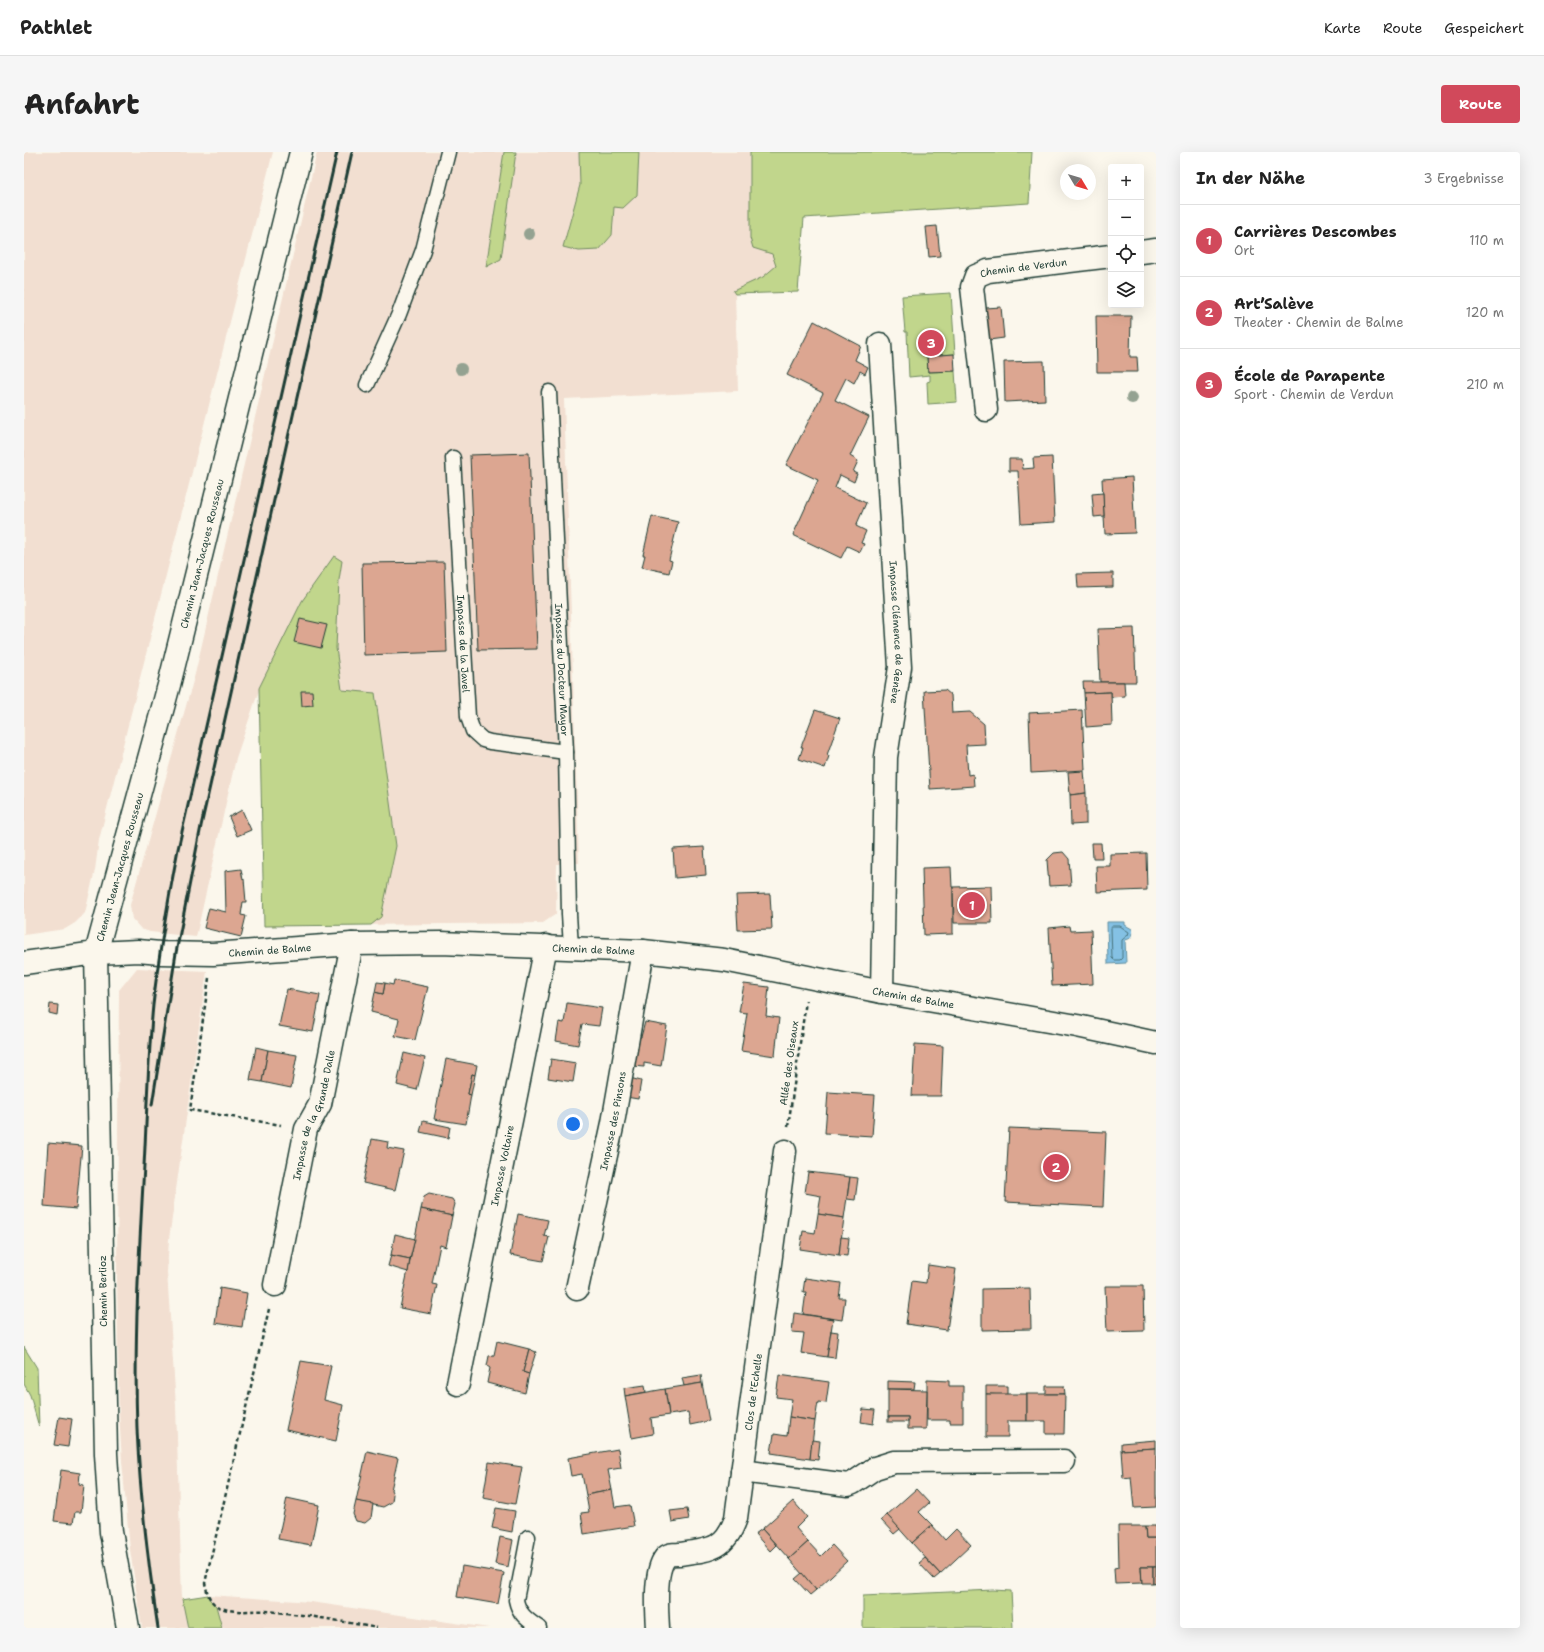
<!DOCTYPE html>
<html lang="de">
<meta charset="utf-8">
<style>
body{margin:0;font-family:"Shantell Sans",sans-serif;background:#f6f6f6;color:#222}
.controls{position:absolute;right:12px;top:12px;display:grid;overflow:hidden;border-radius:4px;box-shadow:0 4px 16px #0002}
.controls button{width:36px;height:36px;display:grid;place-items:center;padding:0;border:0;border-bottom:1px solid #e0e0e0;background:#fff;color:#222;font:20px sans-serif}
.compass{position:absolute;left:1036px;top:12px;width:36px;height:36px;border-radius:50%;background:#fff;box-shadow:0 4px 16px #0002;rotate:128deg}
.you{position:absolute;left:549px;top:972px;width:14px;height:14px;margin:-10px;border:3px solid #fff;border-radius:50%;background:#1a73e8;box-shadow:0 0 0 6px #1a73e833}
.badge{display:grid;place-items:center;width:26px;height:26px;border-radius:50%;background:#d1495b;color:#fff;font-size:13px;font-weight:700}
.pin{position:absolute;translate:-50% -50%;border:2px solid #fff;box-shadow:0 1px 4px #0006}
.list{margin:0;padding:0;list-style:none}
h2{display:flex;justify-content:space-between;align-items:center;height:52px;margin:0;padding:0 16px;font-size:17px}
h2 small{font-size:13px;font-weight:400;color:#767676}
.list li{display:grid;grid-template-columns:26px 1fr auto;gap:12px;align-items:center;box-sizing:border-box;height:72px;padding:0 16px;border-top:1px solid #e0e0e0}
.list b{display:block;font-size:15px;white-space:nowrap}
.list p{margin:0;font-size:13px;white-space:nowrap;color:#767676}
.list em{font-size:13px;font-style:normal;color:#767676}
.icon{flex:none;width:22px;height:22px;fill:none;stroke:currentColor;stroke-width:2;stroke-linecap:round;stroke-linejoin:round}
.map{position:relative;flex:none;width:1132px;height:1476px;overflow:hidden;border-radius:4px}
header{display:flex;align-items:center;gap:24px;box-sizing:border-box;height:56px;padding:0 20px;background:#fff;border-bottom:1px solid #e0e0e0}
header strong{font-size:19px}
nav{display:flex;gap:22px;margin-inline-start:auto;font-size:14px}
.intro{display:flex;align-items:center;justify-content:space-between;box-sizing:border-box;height:96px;padding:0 24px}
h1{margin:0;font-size:28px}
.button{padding:10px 18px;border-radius:4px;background:#d1495b;color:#fff;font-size:14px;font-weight:700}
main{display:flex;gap:24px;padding:0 24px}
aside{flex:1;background:#fff;border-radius:4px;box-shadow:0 4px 16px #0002}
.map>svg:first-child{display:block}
.built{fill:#f2dfd1}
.green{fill:#c1d68c;stroke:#708a60}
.water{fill:#84c1e4;stroke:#5c8c9e}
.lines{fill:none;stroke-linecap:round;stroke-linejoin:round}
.shore{stroke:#47727a;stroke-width:1}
.building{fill:#dca691;stroke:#1f3d34}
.lane-casing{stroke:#1f3d34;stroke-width:17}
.street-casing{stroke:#1f3d34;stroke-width:25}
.path{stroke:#1f3d34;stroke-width:2.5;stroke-dasharray:4 3;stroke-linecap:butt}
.lane{stroke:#fbf7ec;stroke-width:14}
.street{stroke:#fbf7ec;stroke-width:22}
.rail{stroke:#1f3d34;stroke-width:3}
.tree{fill:#94a291}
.labels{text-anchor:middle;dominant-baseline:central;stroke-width:3;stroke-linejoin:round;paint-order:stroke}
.street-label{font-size:10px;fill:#1f3d34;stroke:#fbf7ec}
</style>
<header>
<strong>Pathlet</strong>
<nav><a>Karte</a><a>Route</a><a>Gespeichert</a></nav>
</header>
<div class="intro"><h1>Anfahrt</h1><a class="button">Route</a></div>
<main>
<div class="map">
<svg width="1132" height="1476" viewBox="0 0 1132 1476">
<rect width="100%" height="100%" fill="#fbf7ec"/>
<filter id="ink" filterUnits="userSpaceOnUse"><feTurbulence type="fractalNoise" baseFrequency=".025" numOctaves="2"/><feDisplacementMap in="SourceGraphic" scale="8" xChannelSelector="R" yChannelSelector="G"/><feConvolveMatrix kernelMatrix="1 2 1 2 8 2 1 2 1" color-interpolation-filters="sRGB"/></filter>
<g filter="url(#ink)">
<g class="built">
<path d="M0 0H249L75 688 71 718 61 761 51 771 41 777 0 783Z"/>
<path d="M293 0H784L774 140 711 142 714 239 540 247 555 711 533 712 532 762 519 771 240 774 235 538 212 606 172 785 126 780 117 777 108 767 106 753 171 522Z"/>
<path d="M113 816 183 819 145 1087 143 1120 152 1254 158 1447 164 1476H118L106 1398 98 1309 95 1261 93 1128 95 838Z"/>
<path d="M184 1443 287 1450 465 1476H198L192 1454 186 1448Z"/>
</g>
<g class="green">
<path d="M480 0H492L477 107 462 115Z"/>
<path d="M555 0H615L613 43 599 56 590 55 588 83 575 98 555 99 539 95 556 33Z"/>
<path d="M726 0H1008L1005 51 780 66 774 140 711 142 709 139 739 125 752 114 748 102 729 96 726 86Z"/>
<path d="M927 141 931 202 903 204 904 220 931 219 933 250 904 252 903 230 906 229V223L885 225 883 180H881L878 144Z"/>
<path d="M310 404 318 409 315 428 312 496 318 538 351 541 372 694 357 765 347 773 240 774 235 536 278 449Z"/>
<path d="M0 1195 13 1216 15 1275 6 1243 0 1232Z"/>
<path d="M969 1438 987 1439 989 1476H839V1444Z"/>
<path d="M184 1443 186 1448 192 1454 198 1476H164L158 1447Z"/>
</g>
<path class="water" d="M1083 770H1101V773L1108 777C1110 784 1107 787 1101 788L1102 811 1084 812Z"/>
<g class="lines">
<path class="shore" d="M1089 774H1096L1105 780 1104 783 1098 788V806L1096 808H1090L1088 806 1087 776Z"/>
</g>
<g class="building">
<path d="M913 74 916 104 905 105 902 75Z"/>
<path d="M977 155 980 186 965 188 962 156Z"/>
<path d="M1072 164H1107L1106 205H1113L1114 220H1073Z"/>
<path d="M790 169 837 194 831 208 844 215 841 222 836 219 830 231 822 226 811 248 845 265 826 304 834 309 829 320 833 322 830 330 816 323 811 336 842 351 832 374 842 379 837 391 840 392 836 400 823 394 817 406 769 383 794 328 762 313 799 241 763 223Z"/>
<path d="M930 202 931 219 904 220 903 204Z"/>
<path d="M1020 209 1021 248 981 250 980 210Z"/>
<path d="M505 301 513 497 454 498 446 303Z"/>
<path d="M1028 305 1031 370 997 372 994 319H985V307H998L999 317 1010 316 1009 306Z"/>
<path d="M1108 325 1111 381 1081 382 1078 327Z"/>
<path d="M1079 341 1080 364 1070 365 1068 342Z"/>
<path d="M628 364 654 370 645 408 648 409 645 421 618 415 621 403H619Z"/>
<path d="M420 410 423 500 340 503 338 411Z"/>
<path d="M1089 421V435L1054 436 1053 422Z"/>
<path d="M276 467 303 473 297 496 270 490Z"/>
<path d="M1110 476 1112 530H1076L1074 477Z"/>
<path d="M1059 530H1100L1101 544 1087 545V540L1060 541Z"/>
<path d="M921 538 927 543 928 561 946 560 960 572 961 592 942 593 944 623 949 622 950 634 906 637 900 539Z"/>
<path d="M277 539H288L289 553 278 554Z"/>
<path d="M1087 540 1088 573 1062 575 1060 541Z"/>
<path d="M791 558 816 566 803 603 805 604 801 616 775 607 779 595H777Z"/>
<path d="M1058 558 1061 618 1007 621 1005 561Z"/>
<path d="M1060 619 1062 641 1046 643 1044 620Z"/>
<path d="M1062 641V672L1047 673 1046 643Z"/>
<path d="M218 658 227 678 213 684 205 665Z"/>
<path d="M1068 691H1077L1078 706H1069Z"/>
<path d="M680 695 682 723 651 726 649 697Z"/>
<path d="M1039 700 1045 707 1047 733 1025 734 1023 708 1030 701Z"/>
<path d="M1122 701 1123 738 1073 740 1072 714H1086V702Z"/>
<path d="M927 715 928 735H929V782L900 783 898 716Z"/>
<path d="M217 717 219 728 220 727 222 750H219L217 763 222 764 217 785 180 776 185 756 202 760 201 719Z"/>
<path d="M967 734 968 771H930L929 735Z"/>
<path d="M746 742 748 777 714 778 712 743Z"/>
<path d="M1045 774 1046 779 1067 778 1069 832 1028 834 1025 776Z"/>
<path d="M370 828 404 835 391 888 371 884 375 867 347 860 351 840 359 842 361 831 369 833Z"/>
<path d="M353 830 361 831 359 842 351 840Z"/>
<path d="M720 832 745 835 742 864 755 866 751 904 717 899 723 861 715 860Z"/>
<path d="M263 837 296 843 289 880 255 874Z"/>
<path d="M543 851 578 856 575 874 558 872 554 893 532 889 535 870 540 871Z"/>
<path d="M26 852 34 853 33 863 25 861Z"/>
<path d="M621 870 643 874 637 914 620 911V915L608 914 613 885H617Z"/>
<path d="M891 892 919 894 917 944H888Z"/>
<path d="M232 895 244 898 238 930 226 928Z"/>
<path d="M244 898 273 903 267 936 238 930Z"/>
<path d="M380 901 401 906 393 938 373 933Z"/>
<path d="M422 907 453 913 451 923 448 922 444 942 447 943 442 972 410 967Z"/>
<path d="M527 907 552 911 549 930 524 926Z"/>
<path d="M448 922 451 923 447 943 444 942Z"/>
<path d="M606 926 617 929 614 947 602 945Z"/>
<path d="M804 940 851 943 848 984 801 981Z"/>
<path d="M399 969 426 975 424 986 396 980Z"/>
<path d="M985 976 1082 980 1079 1055 981 1050Z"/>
<path d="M348 987 364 990 363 996 380 999 371 1038 339 1031Z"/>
<path d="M24 991 58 994 52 1057 20 1054Z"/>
<path d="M784 1020 826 1025 820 1066 794 1062 797 1044 781 1041Z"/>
<path d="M826 1025 834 1026 831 1048 823 1047Z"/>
<path d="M405 1042 428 1047 431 1052 428 1064 397 1057 400 1045Z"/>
<path d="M397 1057 428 1064 422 1095 416 1093 408 1132 413 1133 407 1162 376 1156Z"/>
<path d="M494 1062 524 1068 520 1084 525 1085 519 1109 486 1103Z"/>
<path d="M794 1062 820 1066 815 1103 776 1097 779 1079 791 1081Z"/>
<path d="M371 1082 391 1087 386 1107 367 1103Z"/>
<path d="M817 1085 825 1086 823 1104 815 1103Z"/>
<path d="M367 1103 386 1107 384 1120 364 1114Z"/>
<path d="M904 1113 932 1117 923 1178 882 1172 888 1129 902 1131Z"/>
<path d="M781 1126 817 1131 815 1146H821L818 1168 779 1162 782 1140H779Z"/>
<path d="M1081 1134H1119L1120 1179 1083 1180Z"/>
<path d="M196 1136 223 1141 218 1175 191 1171Z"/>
<path d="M1006 1136 1007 1177 958 1178V1137Z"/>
<path d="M770 1161 809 1167 803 1205 777 1201 780 1181 768 1180Z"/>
<path d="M807 1179 814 1180 811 1206 803 1205Z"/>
<path d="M473 1189 505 1197 499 1220 505 1222 501 1241 463 1231 466 1216 463 1214 465 1204 470 1203Z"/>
<path d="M505 1197 512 1200 505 1222 499 1220Z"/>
<path d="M277 1209 307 1214 300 1248 319 1253 312 1289 262 1278Z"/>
<path d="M677 1223 678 1231 660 1234 658 1226Z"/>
<path d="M755 1223 805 1230 802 1251 794 1250 791 1269 765 1265 768 1247 752 1245Z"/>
<path d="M903 1228 925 1229V1234H939V1271H926V1268H903Z"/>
<path d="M864 1229 891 1230 890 1237H864Z"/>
<path d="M678 1231 685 1269 666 1273 664 1260 645 1263 641 1237Z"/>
<path d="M621 1233 622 1240 601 1244 600 1236Z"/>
<path d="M962 1234H983V1243L962 1242Z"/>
<path d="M1022 1234H1040L1041 1242H1022Z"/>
<path d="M641 1237 645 1263 627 1266 629 1282 608 1286 601 1244Z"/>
<path d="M864 1237 903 1238 902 1277H884V1265H864Z"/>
<path d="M962 1242H1003V1269H984V1285H962Z"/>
<path d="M1003 1242H1041L1040 1282H1022V1269H1003Z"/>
<path d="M839 1257 851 1258 849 1272 837 1270Z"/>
<path d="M35 1265 48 1267 44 1295 30 1293Z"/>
<path d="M765 1265 791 1269 786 1307 747 1301 750 1282 763 1284Z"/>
<rect x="864" y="1265" width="20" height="5"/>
<path d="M788 1288 796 1289 794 1308 786 1307Z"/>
<path d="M1132 1288V1296L1097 1298V1291Z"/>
<path d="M1132 1296V1355L1110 1356 1107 1325 1099 1326 1097 1298Z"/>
<path d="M594 1297 597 1316 584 1318 588 1338 562 1343 558 1322 547 1324 544 1306Z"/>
<path d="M343 1299 374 1306 367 1338 369 1342 368 1350 359 1355 332 1349Z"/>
<path d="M465 1310 498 1315 491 1352 459 1346Z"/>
<path d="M37 1318 56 1321 55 1332 60 1333 57 1360H51L49 1371 30 1369Z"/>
<path d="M892 1337 905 1351 895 1360 908 1373 888 1391 863 1363Z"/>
<path d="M588 1338 591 1355 606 1353 610 1374 560 1382 557 1361 565 1360 562 1343Z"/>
<path d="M263 1346 295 1353 287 1393 254 1387Z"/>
<path d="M332 1349 349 1352 347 1366 341 1371 332 1369 329 1362Z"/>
<path d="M769 1349 783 1365 772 1376 784 1390 765 1407 738 1377Z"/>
<path d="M472 1356 491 1359 488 1380 468 1376Z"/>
<path d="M663 1357 665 1367 648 1370 646 1359Z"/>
<path d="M863 1363 876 1377 870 1382 857 1368Z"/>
<path d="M908 1373 921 1388 932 1377 947 1393 916 1422 888 1391Z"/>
<path d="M1094 1374H1121L1122 1386H1132V1415H1117L1118 1431 1091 1432 1090 1416 1095 1415Z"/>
<path d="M1121 1374H1132V1386H1122Z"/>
<path d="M738 1377 752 1393 746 1399 731 1382Z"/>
<path d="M476 1385 489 1388 484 1415 471 1412Z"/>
<path d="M784 1390 797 1404 808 1393 823 1409 792 1438 765 1407Z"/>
<path d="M901 1406 916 1422 910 1427 895 1411Z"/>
<path d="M438 1414 480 1421 474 1452 433 1445Z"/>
<path d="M1117 1415H1129V1431H1118Z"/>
<path d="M1129 1415H1132V1430L1129 1431Z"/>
<path d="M778 1421 792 1438 786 1443 771 1427Z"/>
</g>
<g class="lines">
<defs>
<g id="lane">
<path d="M343 233 375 162 399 98 424 0"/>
<path id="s1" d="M525 240 542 600 545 762 547 796"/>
<path id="s2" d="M429 306 444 565 449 579 459 588 466 590 542 600"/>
<path d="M504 1385 492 1448C495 1463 504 1468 515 1476"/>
</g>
<g id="street">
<path d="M1117 100 1132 98"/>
<path id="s3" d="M856 192 876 515 862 605 858 840"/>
<path id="s4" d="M962 258 948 135 952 124 964 119 1087 104"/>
<path id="s5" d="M0 811 72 801 114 799 136 801 189 802 328 792 417 791 619 799 700 808 858 840 1053 874 1132 891"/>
<path id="s6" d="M251 1133 282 977 296 952 328 792"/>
<path id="s7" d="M553 1137 589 971 619 799"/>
<path id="s8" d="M434 1232 522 794"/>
<path d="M718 1319 824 1333 829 1331 851 1316 870 1310 1040 1309"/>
<path id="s9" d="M104 1476 87 1380 82 1302 72 801 145 533 277 0"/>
<path id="s10" d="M634 1476C633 1459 630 1420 641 1406 644 1402 649 1402 655 1402 686 1398 701 1398 712 1366L761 999"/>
</g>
</defs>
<use href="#lane" class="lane-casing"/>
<use href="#street" class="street-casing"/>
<g class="path">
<path d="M185 826 166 958 257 973"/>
<path d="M764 975 782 849"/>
<path d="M245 1157 181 1431C183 1440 185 1449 193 1454 207 1462 226 1458 241 1459 279 1462 316 1469 353 1476"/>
</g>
<use href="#lane" class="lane"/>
<use href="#street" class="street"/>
<g class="rail">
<path d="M128 953 152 801 177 674 328 0"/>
<path d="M134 1476C124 1410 116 1343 113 1277 110 1189 115 1101 120 1014 123 960 124 906 129 853 135 801 144 749 154 697L313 0"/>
</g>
</g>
<g class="tree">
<circle cx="505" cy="82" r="6"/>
<circle cx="437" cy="217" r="6"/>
<circle cx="1108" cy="246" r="6"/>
</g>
</g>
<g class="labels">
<g class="street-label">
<text stroke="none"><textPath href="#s4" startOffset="184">Chemin de Verdun</textPath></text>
<text stroke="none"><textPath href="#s9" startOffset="1090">Chemin Jean-Jacques Rousseau</textPath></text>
<text stroke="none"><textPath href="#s3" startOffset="289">Impasse Clémence de Genève</textPath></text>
<text stroke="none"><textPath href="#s2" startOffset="186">Impasse de la Javel</textPath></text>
<text stroke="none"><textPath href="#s1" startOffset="278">Impasse du Docteur Mayor</textPath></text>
<text stroke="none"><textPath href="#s9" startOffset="766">Chemin Jean-Jacques Rousseau</textPath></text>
<text stroke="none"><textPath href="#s5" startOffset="571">Chemin de Balme</textPath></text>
<text stroke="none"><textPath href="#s5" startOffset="247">Chemin de Balme</textPath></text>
<text stroke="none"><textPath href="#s5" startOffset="895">Chemin de Balme</textPath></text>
<text transform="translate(765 911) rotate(-82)">Allée des Oiseaux</text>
<text stroke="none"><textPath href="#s6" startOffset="175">Impasse de la Grande Dalle</textPath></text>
<text stroke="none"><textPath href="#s7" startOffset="172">Impasse des Pinsons</textPath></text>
<text stroke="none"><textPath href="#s8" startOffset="223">Impasse Voltaire</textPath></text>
<text transform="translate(79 1139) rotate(-91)">Chemin Berlioz</text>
<text stroke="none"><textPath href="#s10" startOffset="287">Clos de l'Echelle</textPath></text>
</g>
</g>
</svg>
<div class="controls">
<button>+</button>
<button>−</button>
<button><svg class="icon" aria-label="locate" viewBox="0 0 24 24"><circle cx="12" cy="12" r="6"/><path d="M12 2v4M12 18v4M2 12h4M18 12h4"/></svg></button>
<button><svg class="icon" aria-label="layers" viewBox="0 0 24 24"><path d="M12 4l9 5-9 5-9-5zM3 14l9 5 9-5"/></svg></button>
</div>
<svg class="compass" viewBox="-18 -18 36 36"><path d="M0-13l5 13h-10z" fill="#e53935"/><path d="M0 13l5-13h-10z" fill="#767676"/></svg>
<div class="you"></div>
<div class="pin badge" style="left:948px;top:753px">1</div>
<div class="pin badge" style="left:1032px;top:1015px">2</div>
<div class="pin badge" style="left:907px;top:191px">3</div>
</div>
<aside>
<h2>In der Nähe<small>3 Ergebnisse</small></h2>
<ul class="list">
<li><span class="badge">1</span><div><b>Carrières Descombes</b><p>Ort</p></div><em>110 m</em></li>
<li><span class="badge">2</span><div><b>Art’Salève</b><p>Theater · Chemin de Balme</p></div><em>120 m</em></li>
<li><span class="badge">3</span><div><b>École de Parapente</b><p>Sport · Chemin de Verdun</p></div><em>210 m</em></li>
</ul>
</aside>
</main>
